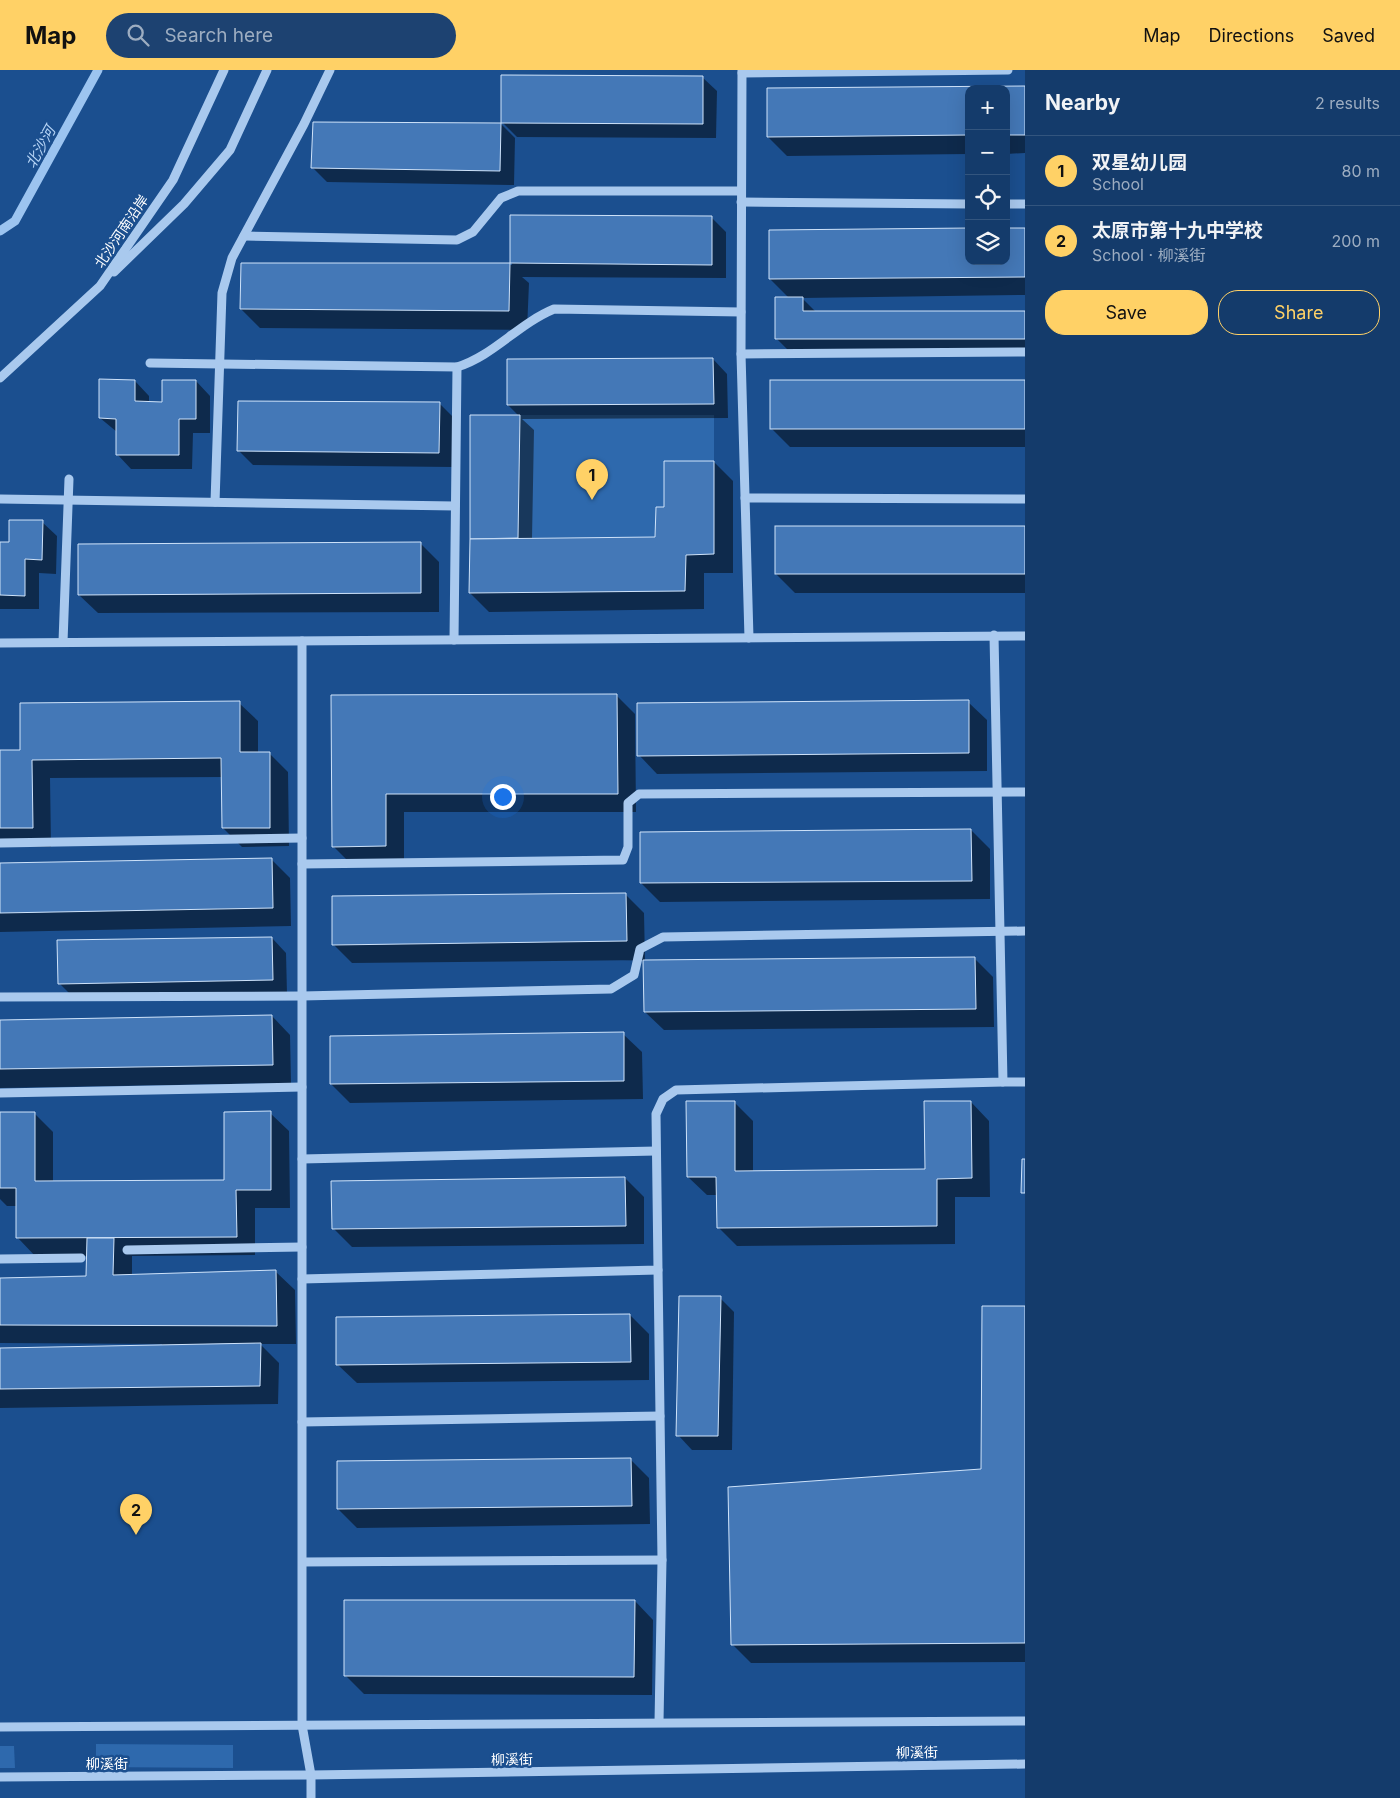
<!DOCTYPE html>
<meta charset="utf-8">
<style>
body{margin:0;font-family:Inter,"Noto Sans SC",sans-serif;background:#1d4271;color:#f1f3f6}
.controls{position:absolute;right:15px;top:15px;display:grid;overflow:hidden;border-radius:10px;box-shadow:0 5px 20px #0002}
.controls button{width:45px;height:45px;display:grid;place-items:center;padding:0;border:0;border-bottom:1px solid #33557e;background:#143b6b;color:#f1f3f6;font:25px sans-serif}
.you{position:absolute;left:502px;top:726px;width:18px;height:18px;margin:-12px;border:4px solid #fff;border-radius:50%;background:#1a73e8;box-shadow:0 0 0 8px #1a73e833}
.badge{display:grid;place-items:center;width:32px;height:32px;border-radius:50%;background:#ffd166;color:#111;font-size:16px;font-weight:700}
.pin{position:absolute;translate:-50% -41px;filter:drop-shadow(0 1px 2px #0008)}
.pin::after{content:'';position:absolute;top:26px;width:18px;height:15px;background:inherit;clip-path:polygon(0 0,100% 0,50% 100%)}
.list{margin:0;padding:0;list-style:none}
h2{display:flex;justify-content:space-between;align-items:center;height:65px;margin:0;padding:0 20px;font-size:21px}
h2 small{font-size:16px;font-weight:400;color:#9dadc1}
.list li{display:grid;grid-template-columns:32px 1fr auto;gap:15px;align-items:center;box-sizing:border-box;height:70px;padding:0 20px;border-top:1px solid #33557e}
.list b{display:block;font-size:19px;white-space:nowrap}
.list p{margin:0;font-size:16px;white-space:nowrap;color:#9dadc1}
.list em{font-size:16px;font-style:normal;color:#9dadc1}
.actions{display:flex;gap:10px;padding:15px 20px}
.actions a{flex:1;padding:11px 0;border:1px solid #ffd166;border-radius:20px;text-align:center;font-size:18px;color:#ffd166}
.actions .main{background:#ffd166;color:#111}
.icon{flex:none;width:28px;height:28px;fill:none;stroke:currentColor;stroke-width:2;stroke-linecap:round;stroke-linejoin:round}
.map{position:relative;flex:none;width:1025px;height:1728px;overflow:hidden}
header{display:flex;align-items:center;gap:30px;box-sizing:border-box;height:70px;padding:0 25px;background:#ffd166;color:#111}
header strong{font-size:24px}
nav{display:flex;gap:28px;margin-inline-start:auto;font-size:18px}
.search{width:350px;height:45px;background:#1d4271;display:flex;align-items:center;gap:12px;box-sizing:border-box;padding:0 18px;border-radius:28px;color:#9dadc1;font-size:19px}
main{display:flex}
aside{flex:1;background:#143b6b}
.map>svg:first-child{display:block}
.green{fill:#2e69ad}
.shadow{fill:#0007}
.lines{fill:none;stroke-linecap:round;stroke-linejoin:round}
.stream{stroke:#9cc4f0;stroke-width:9}
.building{fill:#4478b7;stroke:#cfe3fa}
.minor{stroke:#a9c9ee;stroke-width:9}
.labels{text-anchor:middle;dominant-baseline:central;stroke-width:5;stroke-linejoin:round;paint-order:stroke}
.street-label{font-size:14px;fill:#fff;stroke:#1b4f8f}
.water-label{font-size:15px;font-style:italic;fill:#b5d3f5;stroke:#1b4f8f}
</style>
<header>
<strong>Map</strong>
<div class="search"><svg class="icon" aria-label="search" viewBox="0 0 24 24"><circle cx="10" cy="10" r="6"/><path d="M15 15l6 6"/></svg>Search here</div>
<nav><a>Map</a><a>Directions</a><a>Saved</a></nav>
</header>
<main>
<div class="map">
<svg width="1025" height="1728" viewBox="0 0 1025 1728">
<rect width="100%" height="100%" fill="#1b4f8f"/>
<g class="green">
<path d="M520 345H714V391H664V437H656L655 467 518 468Z"/>
<path d="M96 1674 233 1675V1698L96 1697Z"/>
<path d="M0 1676H14L15 1698H0Z"/>
</g>
<g class="shadow">
<path d="M702 7 717 21 716 68 517 67 502 52Z"/>
<path d="M1025 17V83L1006 84V19H969V84L787 86 768 67V19Z"/>
<path d="M501 54 515 68 514 115 327 112 313 98Z"/>
<path d="M512 147 712 148 726 162V208L522 207 529 213 527 260 260 258 241 239 242 194 512 195Z"/>
<path d="M1025 159V225L802 228 817 243H1025V283H791L776 268 790 229 770 209 969 191H1006Z"/>
<path d="M713 289 727 304 728 348 522 349 534 360 532 469 656 468 665 438 714 392 733 411V503H704V539L489 542 470 523 472 346H519L508 335Z"/>
<path d="M135 311 149 326V333H163L196 311 210 326V363H193L192 399H131L117 384V362L100 348Z"/>
<path d="M1025 311V377H790L771 358Z"/>
<path d="M439 333 454 348 453 397 253 395 239 381Z"/>
<path d="M42 452 57 466 56 504 39 503V539H0V473H10Z"/>
<path d="M1025 457V523H795L776 504Z"/>
<path d="M420 473 439 492V542L98 543 79 525Z"/>
<path d="M333 626H617L635 644 636 742H404V795H352L333 776Z"/>
<path d="M968 632 987 650V701L657 704 639 685Z"/>
<path d="M239 633 258 651V683H269L288 702 289 776 242 777 223 758V707L50 708 51 777H6L0 771V682L21 681Z"/>
<path d="M971 760 990 779V829L660 832 641 813Z"/>
<path d="M271 789 290 808 291 856 0 862V794Z"/>
<path d="M625 824 644 843 645 891 975 889 993 907 994 957 664 960 645 942V890L352 893 333 874Z"/>
<path d="M272 868 286 883 287 924 74 928 59 913Z"/>
<path d="M272 946 290 965 291 1013 0 1018V951Z"/>
<path d="M623 964 642 982 643 1029 350 1033 331 1014Z"/>
<path d="M734 1032 753 1051V1102L926 1101 971 1032 989 1051 990 1127H955V1174L737 1176 718 1157V1125H707L688 1107Z"/>
<path d="M0 1043H34L53 1062V1112L226 1111 270 1043 289 1061 290 1138H255V1185L132 1186V1206L276 1202 295 1220 296 1274H260L279 1293 278 1334 0 1338V1279L162 1276V1274L0 1273V1209L87 1207 88 1186 36 1187 18 1168V1136H7L0 1129Z"/>
<path d="M625 1108 644 1127V1174L352 1177 333 1158Z"/>
<path d="M720 1228 734 1242 732 1380H692L678 1365Z"/>
<path d="M1025 1237V1592L751 1593 732 1574 982 1400Z"/>
<path d="M630 1245 649 1264V1310L357 1313 338 1295Z"/>
<path d="M630 1389 649 1408 650 1454 357 1458 338 1439Z"/>
<path d="M635 1531 653 1550 652 1625 364 1624 345 1605Z"/>
</g>
<g class="lines">
<path class="stream" d="M0 161 15 151 98 0"/>
</g>
<g class="building">
<path d="M501 5 703 6V54L501 53Z"/>
<path d="M1025 16V65H1006V19H969V65L767 67V18Z"/>
<path d="M313 52 501 53 500 101 311 98Z"/>
<path d="M510 145 712 146V195L510 193Z"/>
<path d="M969 158V191H1006V158H1025V207L769 209V160Z"/>
<path d="M241 193H510L509 241 240 239Z"/>
<path d="M775 227H803V241H1025V269H775Z"/>
<path d="M713 288 714 334 507 335V289Z"/>
<path d="M99 309 135 310V331L162 332V310H196V349H179V385H116V349L99 348Z"/>
<rect x="770" y="310" width="255" height="49"/>
<path d="M238 331 440 332 439 383 237 381Z"/>
<path d="M470 345H520L518 468 470 469Z"/>
<path d="M664 391H714V484L686 485 685 521 469 523 470 469 655 467 656 437H664Z"/>
<path d="M9 450H43L42 490 25 489V526L0 525V472H9Z"/>
<rect x="775" y="456" width="250" height="48"/>
<path d="M421 472V523L78 525V474Z"/>
<path d="M617 624 618 724H386V776L332 777 331 625Z"/>
<path d="M969 630V683L637 686V633Z"/>
<path d="M240 631V682H270V758H222L221 688 32 690 33 758H0V680H20V633Z"/>
<path d="M971 759 972 811 640 813V762Z"/>
<path d="M272 788 273 838 0 843V793Z"/>
<path d="M626 823 627 871 332 875V826Z"/>
<path d="M272 867 273 910 58 914 57 870Z"/>
<path d="M975 887 976 939 644 942 643 890Z"/>
<path d="M272 945 273 995 0 999V950Z"/>
<path d="M624 962V1011L330 1014V966Z"/>
<path d="M686 1031H735V1101L925 1099 924 1031H971L972 1108 937 1109V1156L717 1158 716 1107H687Z"/>
<path d="M271 1041V1120H236L237 1167 16 1168V1118H0V1042H35V1111L224 1110V1042Z"/>
<path d="M1022 1089H1025V1123H1021Z"/>
<path d="M625 1107 626 1156 332 1159 331 1111Z"/>
<path d="M87 1168H114L113 1205 276 1200 277 1256 0 1255V1208L86 1206Z"/>
<path d="M679 1226H721L718 1366H676Z"/>
<path d="M982 1236H1025V1573L731 1575 728 1417 981 1399Z"/>
<path d="M630 1244 631 1292 336 1295V1247Z"/>
<path d="M261 1273 260 1316 0 1319V1278Z"/>
<path d="M631 1388 632 1436 337 1439V1391Z"/>
<path d="M344 1530H635L634 1607 344 1606Z"/>
</g>
<g class="lines">
<g class="minor">
<path d="M742 0 741 284 749 568"/>
<path d="M742 3 1008 0"/>
<path d="M741 132 969 134"/>
<path d="M1006 134H1025"/>
<path d="M244 166 457 170 473 162 501 128 518 121H741"/>
<path d="M114 202 184 134 230 80 267 0"/>
<path d="M741 284 1025 282"/>
<path d="M150 293 457 297C493 286 518 254 554 239L741 242"/>
<path d="M0 308 100 216 173 110 224 0"/>
<path d="M745 428 1025 429"/>
<path d="M0 429 455 436"/>
<path d="M215 432 222 223 232 188 304 54 330 0"/>
<path d="M454 570 457 297"/>
<path d="M302 571V1655L311 1705V1728"/>
<path d="M63 572 69 409"/>
<path d="M0 573 1025 566"/>
<path d="M0 773 302 768"/>
<path d="M302 794 623 790 628 777V733L639 724 1025 722"/>
<path d="M0 927 302 926 611 919 634 905 640 879 663 867 1025 861"/>
<path d="M1003 1012H1025"/>
<path d="M0 1023 302 1017"/>
<path d="M302 1089 656 1081"/>
<path d="M127 1180 302 1177"/>
<path d="M0 1189 81 1188"/>
<path d="M658 1200 662 1490 659 1652"/>
<path d="M302 1209 658 1200 656 1044 663 1029 676 1020 1003 1012 994 565"/>
<path d="M302 1352 660 1346"/>
<path d="M303 1492 662 1490"/>
<path d="M0 1657 1025 1651"/>
<path d="M0 1707 311 1705 1025 1694"/>
</g>
</g>
<g class="labels">
<g class="street-label">
<text transform="translate(121 161) rotate(-56)">北沙河南沿岸</text>
<text transform="translate(917 1682) rotate(-1)">柳溪街</text>
<text transform="translate(512 1689) rotate(-1)">柳溪街</text>
<text x="107" y="1693">柳溪街</text>
</g>
<g class="water-label">
<text transform="translate(40 77) rotate(-61)">北沙河</text>
</g>
</g>
</svg>
<div class="controls">
<button>+</button>
<button>−</button>
<button><svg class="icon" aria-label="locate" viewBox="0 0 24 24"><circle cx="12" cy="12" r="6"/><path d="M12 2v4M12 18v4M2 12h4M18 12h4"/></svg></button>
<button><svg class="icon" aria-label="layers" viewBox="0 0 24 24"><path d="M12 4l9 5-9 5-9-5zM3 14l9 5 9-5"/></svg></button>
</div>
<div class="you"></div>
<div class="pin badge" style="left:592px;top:430px">1</div>
<div class="pin badge" style="left:136px;top:1465px">2</div>
</div>
<aside>
<h2>Nearby<small>2 results</small></h2>
<ul class="list">
<li><span class="badge">1</span><div><b>双星幼儿园</b><p>School</p></div><em>80 m</em></li>
<li><span class="badge">2</span><div><b>太原市第十九中学校</b><p>School · 柳溪街</p></div><em>200 m</em></li>
</ul>
<div class="actions"><a class="main">Save</a><a>Share</a></div>
</aside>
</main>
